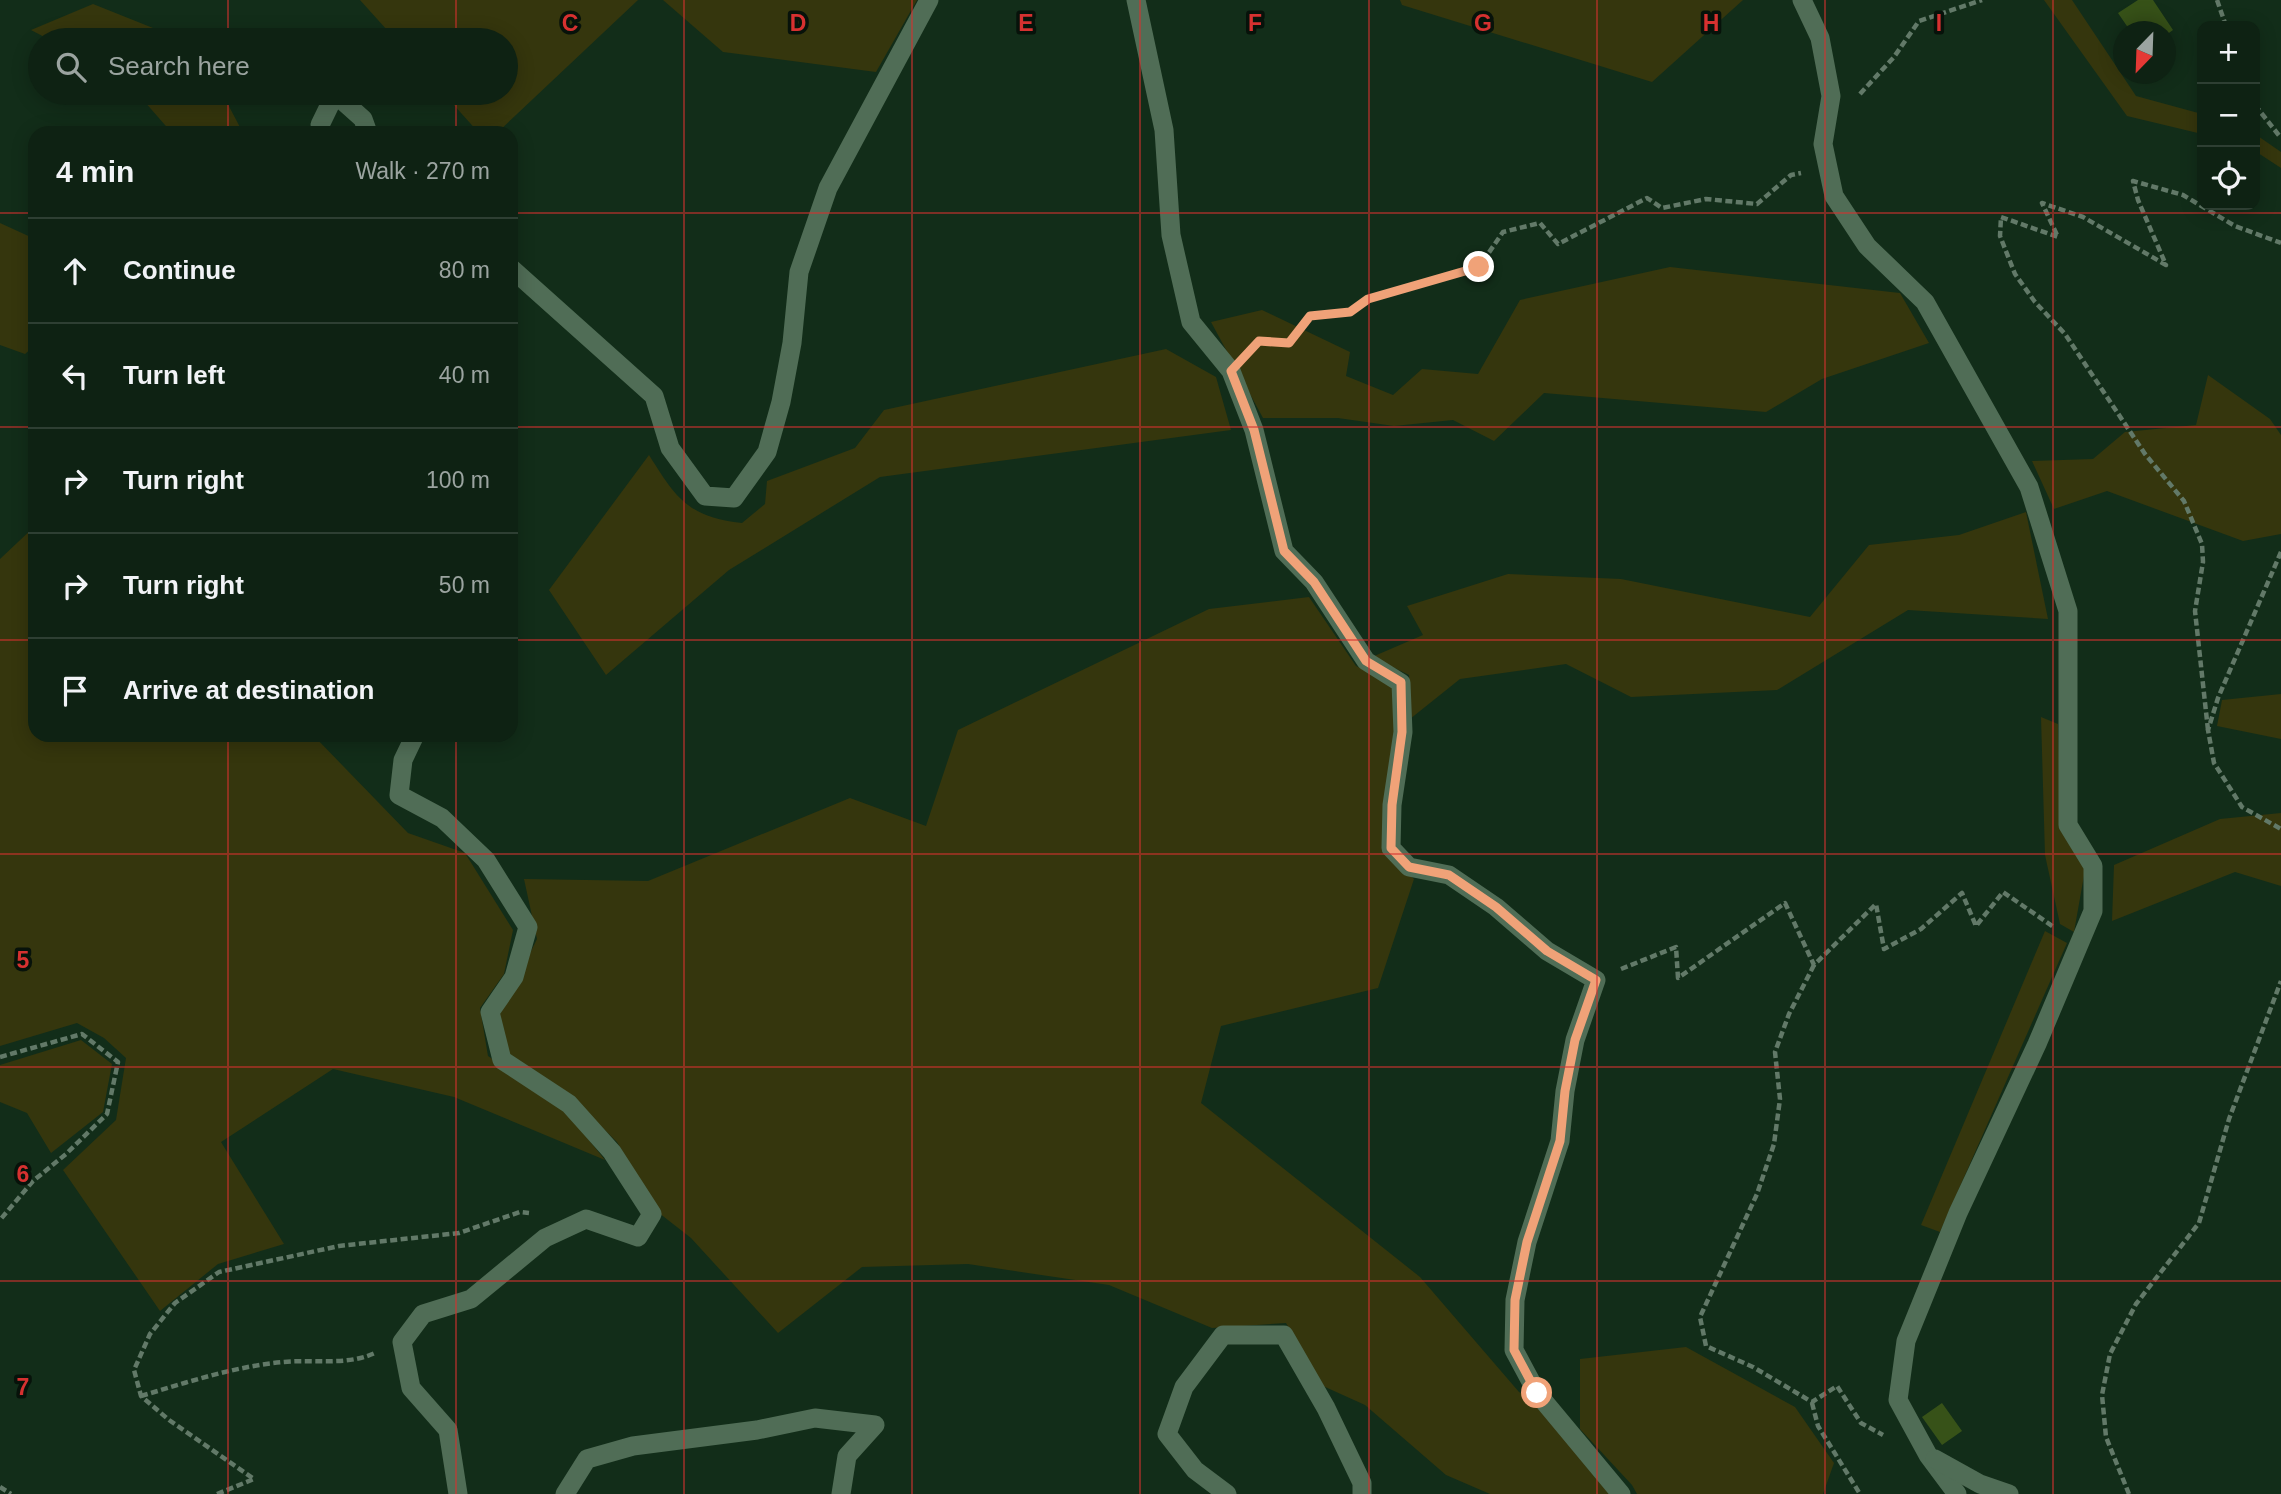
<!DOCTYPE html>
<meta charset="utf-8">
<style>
body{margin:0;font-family:Helvetica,sans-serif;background:#1c2f21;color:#f1f3f6}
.controls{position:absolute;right:21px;top:21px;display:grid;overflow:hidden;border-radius:14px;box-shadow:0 4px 18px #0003}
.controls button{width:63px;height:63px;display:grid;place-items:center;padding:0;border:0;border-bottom:2px solid #2e3f33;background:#0e2213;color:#f1f3f6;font:35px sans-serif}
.compass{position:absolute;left:2113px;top:21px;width:63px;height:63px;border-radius:50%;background:#0e2213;box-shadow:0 4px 18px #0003;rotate:203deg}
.stop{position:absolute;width:21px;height:21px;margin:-16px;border:5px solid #f0a278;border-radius:50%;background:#fff}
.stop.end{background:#f0a278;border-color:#fff;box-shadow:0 2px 7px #0008}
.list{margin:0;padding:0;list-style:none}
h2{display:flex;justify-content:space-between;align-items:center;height:91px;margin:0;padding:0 28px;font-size:30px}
h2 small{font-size:23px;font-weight:400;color:#9ba4a0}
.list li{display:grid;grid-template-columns:46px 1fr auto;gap:21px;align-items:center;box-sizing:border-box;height:105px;padding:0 28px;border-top:2px solid #2e3f33}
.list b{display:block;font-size:26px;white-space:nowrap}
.list em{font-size:23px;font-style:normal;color:#9ba4a0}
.icon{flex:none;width:38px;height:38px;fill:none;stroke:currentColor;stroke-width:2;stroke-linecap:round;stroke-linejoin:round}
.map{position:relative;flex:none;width:2281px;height:1494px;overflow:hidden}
.search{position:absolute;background:#0e2213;box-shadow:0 4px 18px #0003;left:28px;top:28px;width:490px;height:77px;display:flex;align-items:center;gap:18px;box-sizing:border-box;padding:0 24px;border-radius:38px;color:#9ba4a0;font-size:26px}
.panel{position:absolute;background:#0e2213;box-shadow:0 4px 18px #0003;left:28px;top:126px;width:490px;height:616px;border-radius:21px}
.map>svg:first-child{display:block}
.green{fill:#35360d}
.building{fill:#375218}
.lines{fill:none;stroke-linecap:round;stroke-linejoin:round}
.path{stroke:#627968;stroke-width:4.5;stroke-dasharray:7 3.5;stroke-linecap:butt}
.minor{stroke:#506d56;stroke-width:19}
.route{stroke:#f0a278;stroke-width:9}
.grid{fill:none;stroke:#d63130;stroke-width:2;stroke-opacity:0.55}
.grid-label{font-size:23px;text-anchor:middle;font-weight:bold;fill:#d63130;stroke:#07120a;stroke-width:7;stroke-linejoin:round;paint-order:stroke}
</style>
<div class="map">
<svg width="2281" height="1494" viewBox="0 0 2281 1494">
<rect width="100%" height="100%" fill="#122d19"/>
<g class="green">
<path d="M360 0H638L497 133H479L443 93H506V40H396Z"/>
<path d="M663 0H917L876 72 723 52Z"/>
<path d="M1400 0H1743L1652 82 1402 5Z"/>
<path d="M2044 0H2072L2136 96 2202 114V134L2127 116Z"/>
<path d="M93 4 183 40H50L31 30Z"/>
<path d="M137 93H222L243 133H172Z"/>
<path d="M2255 134 2281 152V168L2255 151Z"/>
<path d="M0 223 35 239V345L25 354 0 345Z"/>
<path d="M1670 267 1900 293 1929 343 1822 379 1766 412 1544 393 1494 441 1453 420 1394 426 1338 418H1263L1211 322 1262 310 1350 352 1346 376 1393 395 1422 369 1478 374 1520 300Z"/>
<path d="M1166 349 1216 377 1231 430 880 477 729 570 606 675 549 590 649 455C676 498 688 517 742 523L765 504 767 481 855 448 884 410Z"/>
<path d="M2208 375 2270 419 2281 435V534L2243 541 2107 491 2054 509 2032 461 2093 459 2125 432 2196 425Z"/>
<path d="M2026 512 2048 619 1908 610 1777 690 1631 697 1566 664 1460 679 1410 719 1409 675 1372 657 1423 635 1407 606 1508 574 1621 579 1810 617 1869 545 1959 535Z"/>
<path d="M35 526V735H313L408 833 465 853 513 930 504 974 480 1008 488 1056 564 1109 605 1160 454 1097 333 1069 221 1142 284 1244 218 1264 160 1311 63 1170 116 1120 126 1058 104 1038 77 1023 0 1046V559Z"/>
<path d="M1309 597 1356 666 1399 687 1384 851 1414 879 1378 988 1221 1026 1201 1103 1420 1277 1519 1392 1544 1406 1610 1494H1490L1446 1475 1365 1405 1323 1386 1286 1323 1212 1328 1109 1285 968 1264 862 1267 778 1333 691 1238 659 1213 617 1142 571 1097 507 1055 499 1016 537 939 524 879 648 881 850 798 926 826 958 730 1209 609Z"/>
<path d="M2281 694V739L2217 726 2222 700Z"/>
<path d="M2041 717 2058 724 2061 825 2085 870 2074 932 2060 924 2045 855Z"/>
<path d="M2281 813V886L2235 872 2112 921 2114 865 2220 819Z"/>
<path d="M2045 931 2067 943 1940 1232 1921 1225Z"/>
<path d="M81 1040 112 1064 103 1112 51 1153 27 1113 0 1102V1065Z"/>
<path d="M1686 1347 1795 1407 1834 1463 1823 1494H1637L1632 1485 1580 1429V1359Z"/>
</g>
<g class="building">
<path d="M2138 0H2153L2173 30 2166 35V32H2131L2118 13Z"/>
<path d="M1942 1403 1962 1431 1942 1445 1922 1417Z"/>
</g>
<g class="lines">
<g class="path">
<path d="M2217 0 2226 26"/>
<path d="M1860 94 1894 57 1919 21 1982 0"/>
<path d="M2255 105 2281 138"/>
<path d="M1251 350 1259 340 1289 343 1310 316 1351 312 1368 299 1479 267 1503 232 1540 223 1558 244 1647 198 1662 208 1706 199 1757 204 1791 175 1801 173"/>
<path d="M2281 552 2218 698 2208 730 2214 763 2242 807 2281 829"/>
<path d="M2208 730 2195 611 2203 562 2202 544 2184 501 2145 454 2065 334 2035 302 2015 274 2000 236 2001 217 2058 237 2042 203 2083 217 2166 265 2138 200 2133 181 2183 195 2235 226 2281 243"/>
<path d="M1814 965 1789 1014 1775 1052 1780 1099 1774 1144 1757 1194 1700 1317 1706 1346 1753 1367 1812 1402 1837 1386 1861 1423 1883 1435"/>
<path d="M1621 969 1676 947 1678 978 1785 903 1814 965 1876 904 1884 949 1921 929 1962 893 1976 926 2003 892 2055 928"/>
<path d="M0 1057 82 1034 118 1062 107 1114 66 1154 33 1181 0 1220"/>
<path d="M141 1396C188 1382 236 1366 284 1362 316 1359 346 1366 375 1353"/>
<path d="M1812 1403 1818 1426 1860 1494"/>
<path d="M0 1487 11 1494"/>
<path d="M217 1494 254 1479 169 1420 141 1396 134 1370 150 1334 175 1303 219 1272 339 1246 459 1233 520 1212 529 1213"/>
<path d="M2129 1494 2106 1437 2102 1395 2110 1354 2136 1304 2199 1223 2229 1119 2281 981"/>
</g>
<g class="minor">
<path d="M1136 0 1164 130 1171 235 1191 322 1231 371 1254 430 1284 551 1314 582 1366 661 1401 683 1403 732 1392 805 1391 848 1409 867 1449 875 1496 907 1547 951 1596 980 1575 1040 1565 1091 1560 1141 1527 1242 1515 1300 1514 1350 1537 1393 1621 1494"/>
<path d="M1802 0 1820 38 1831 96 1823 144 1834 196 1867 246 1925 302 2029 487 2068 611V825L2093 866V911L2037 1044 1958 1213 1906 1341 1898 1400 1928 1455 1957 1494"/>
<path d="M322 133 320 125 335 94 363 119 368 133"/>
<path d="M511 268 654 396 670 448 705 496 734 498 767 452 781 402 792 343 799 272 828 188 929 0"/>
<path d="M415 735 403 760 399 795 442 818 486 860 528 927 514 977 490 1012 502 1060 569 1104 612 1152 652 1214 638 1237 586 1219 545 1238 471 1299 423 1314 402 1342 411 1388 448 1430 458 1494"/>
<path d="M1935 1459 1980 1484 2009 1494"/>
<path d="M565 1494 587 1459 633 1446 757 1430 815 1418 875 1425 847 1456 841 1494"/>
<path d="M1227 1494 1195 1470 1167 1434 1184 1387 1223 1335H1284L1326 1408 1362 1483V1494"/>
</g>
</g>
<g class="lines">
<path class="route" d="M1479 267 1368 299 1350 312 1310 316 1289 343 1259 341 1231 371 1254 430 1284 551 1314 582 1366 661 1401 682 1402 732 1392 805 1391 848 1409 867 1449 875 1496 907 1547 951 1596 980 1575 1040 1565 1091 1560 1141 1527 1242 1515 1300 1514 1350 1537 1393"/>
</g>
<path class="grid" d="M228 0V40M456 0V40M684 0V1494M912 0V1494M1140 0V1494M1369 0V1494M1597 0V1494M1825 0V1494M2053 0V1494M228 93V133M456 93V133M0 213H35M511 213H2281M0 427H35M511 427H2281M0 640H35M511 640H2281M228 735V1494M456 735V1494M0 854H2281M0 1067H2281M0 1281H2281"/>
<g class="grid-label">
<text x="570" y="31">C</text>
<text x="798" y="31">D</text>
<text x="1026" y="31">E</text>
<text x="1255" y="31">F</text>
<text x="1483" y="31">G</text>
<text x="1711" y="31">H</text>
<text x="1939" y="31">I</text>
<text x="23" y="968">5</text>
<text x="23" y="1182">6</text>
<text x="23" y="1395">7</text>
</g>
</svg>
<div class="controls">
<button>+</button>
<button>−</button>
<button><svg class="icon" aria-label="locate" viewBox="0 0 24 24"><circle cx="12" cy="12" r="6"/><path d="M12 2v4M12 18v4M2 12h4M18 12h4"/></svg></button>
</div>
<svg class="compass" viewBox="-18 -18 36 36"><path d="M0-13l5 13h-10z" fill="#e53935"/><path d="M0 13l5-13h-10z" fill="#9ba4a0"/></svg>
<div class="stop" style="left:1537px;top:1393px"></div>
<div class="stop end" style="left:1479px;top:267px"></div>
<div class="search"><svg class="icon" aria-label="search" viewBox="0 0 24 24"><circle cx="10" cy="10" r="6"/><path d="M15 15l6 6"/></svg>Search here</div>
<section class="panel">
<h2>4 min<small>Walk · 270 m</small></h2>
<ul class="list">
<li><svg class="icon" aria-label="ahead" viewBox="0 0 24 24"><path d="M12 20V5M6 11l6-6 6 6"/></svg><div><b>Continue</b></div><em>80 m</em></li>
<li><svg class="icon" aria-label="left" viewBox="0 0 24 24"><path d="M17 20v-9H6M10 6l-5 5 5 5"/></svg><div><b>Turn left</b></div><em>40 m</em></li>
<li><svg class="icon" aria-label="right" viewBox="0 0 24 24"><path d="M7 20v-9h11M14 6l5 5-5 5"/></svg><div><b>Turn right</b></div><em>100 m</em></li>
<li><svg class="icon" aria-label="right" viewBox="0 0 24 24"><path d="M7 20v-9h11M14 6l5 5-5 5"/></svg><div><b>Turn right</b></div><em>50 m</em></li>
<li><svg class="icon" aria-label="arrive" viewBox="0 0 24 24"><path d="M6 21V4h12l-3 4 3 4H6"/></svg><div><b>Arrive at destination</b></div></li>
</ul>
</section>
</div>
